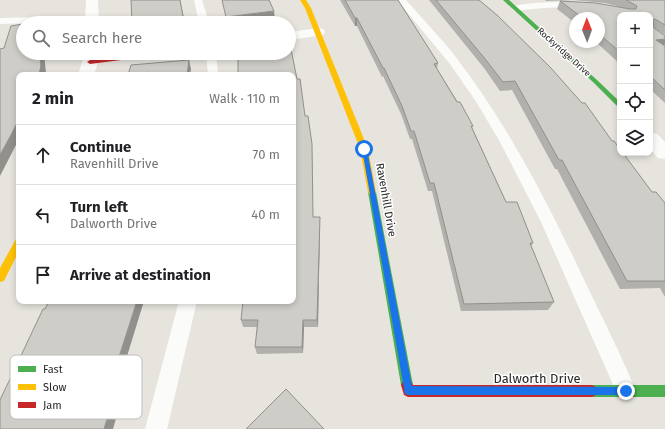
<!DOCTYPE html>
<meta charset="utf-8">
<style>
body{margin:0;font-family:"Fira Sans",sans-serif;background:#f2f2f2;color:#202124}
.controls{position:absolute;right:12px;top:12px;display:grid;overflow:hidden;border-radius:8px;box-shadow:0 2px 6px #0003}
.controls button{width:36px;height:36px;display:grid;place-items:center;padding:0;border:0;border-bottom:1px solid #e0e0e0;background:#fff;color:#202124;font:20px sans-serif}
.compass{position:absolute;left:569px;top:12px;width:36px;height:36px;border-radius:50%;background:#fff;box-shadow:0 2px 6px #0003;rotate:359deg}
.stop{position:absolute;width:12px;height:12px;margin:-9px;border:3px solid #1a73e8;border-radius:50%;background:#fff}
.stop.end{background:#1a73e8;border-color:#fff;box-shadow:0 1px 4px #0008}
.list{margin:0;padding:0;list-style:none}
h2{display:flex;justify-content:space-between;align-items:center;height:52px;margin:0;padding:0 16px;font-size:17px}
h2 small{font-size:13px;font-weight:400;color:#757577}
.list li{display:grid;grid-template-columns:26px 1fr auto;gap:12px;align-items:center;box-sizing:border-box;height:60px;padding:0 16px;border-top:1px solid #e0e0e0}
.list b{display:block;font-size:15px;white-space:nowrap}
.list p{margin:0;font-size:13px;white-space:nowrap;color:#757577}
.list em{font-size:13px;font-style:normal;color:#757577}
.icon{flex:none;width:22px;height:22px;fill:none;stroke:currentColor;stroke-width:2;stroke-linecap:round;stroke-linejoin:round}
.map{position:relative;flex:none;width:665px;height:429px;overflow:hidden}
.search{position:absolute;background:#fff;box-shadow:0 2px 6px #0003;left:16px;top:16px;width:280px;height:44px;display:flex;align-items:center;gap:10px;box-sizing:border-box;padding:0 14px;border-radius:22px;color:#757577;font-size:15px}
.panel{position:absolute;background:#fff;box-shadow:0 2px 6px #0003;left:16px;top:72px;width:280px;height:232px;border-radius:8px}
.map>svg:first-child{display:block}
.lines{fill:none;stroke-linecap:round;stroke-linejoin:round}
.lane{fill:#fbfbfa;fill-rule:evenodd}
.street{fill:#fbfbfa;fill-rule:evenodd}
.fast{fill:#4caf50;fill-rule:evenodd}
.slow{fill:#ffc107;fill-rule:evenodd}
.jam{fill:#c62828;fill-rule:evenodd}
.wall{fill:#b2b0ac}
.shaded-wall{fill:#91908c}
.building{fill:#cfcdc8;stroke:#91908c}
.route{fill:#1a73e8}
.labels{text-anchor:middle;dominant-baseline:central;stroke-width:3;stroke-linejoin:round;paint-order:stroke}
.far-street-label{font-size:9px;fill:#272727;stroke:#fff}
.street-label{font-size:11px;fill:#272727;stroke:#fff}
.near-street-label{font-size:13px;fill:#272727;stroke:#fff}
.key{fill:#fff;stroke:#bebebe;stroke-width:1}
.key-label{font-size:11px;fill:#272727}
</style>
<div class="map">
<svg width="665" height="429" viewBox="0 0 665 429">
<rect width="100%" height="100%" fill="#e6e4dd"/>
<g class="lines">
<g class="lane">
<path d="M194 0H202L209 23H199Z"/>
<path d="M397 0H406C421 17 437 34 452 52 508 124 550 207 589 290 605 323 622 357 636 391L633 398 626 401 619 398 541 222 499 140 475 100 450 64Z"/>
<path d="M573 2C588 3 622 4 632 15 617 15 603 9 587 8 563 6 539 8 515 11L511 8C517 2 562 2 573 2Z"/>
<path d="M92 16 97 19 95 21 0 24V18Z"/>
<path d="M206 53H216L218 75H208Z"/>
<path d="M179 301H197L167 429H145Z"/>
</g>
<g class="street">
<path d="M86 0H98L99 23H85Z"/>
<path d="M318 28 323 29 325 32 323 35 289 40V32Z"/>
<path d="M83 53H97L98 62 94 75H78L82 62Z"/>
<path d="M650 132 657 134 665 142V159L658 158 650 149Z"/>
</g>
<g class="fast">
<path d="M503 0H509L597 80 620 102V108L618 107 593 82Z"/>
<path d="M372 189 376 192 413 385 411 389 407 391 403 389 401 385 368 192Z"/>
<path d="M592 385H665V397H592L588 395 586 391 588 387Z"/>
</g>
<g class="slow">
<path d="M300 0H306L311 8 368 149 376 192 375 194H369L368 192 360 149 305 8Z"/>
<path d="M19 238V251L4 281 0 282V268L16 239Z"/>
</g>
<g class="jam">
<path d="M146 53H163L160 55 90 64 87 62 90 60Z"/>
<path d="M407 379 411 381 413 385H592L596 387 598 391 596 395 592 397H408L404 395 401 385 403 381Z"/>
</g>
</g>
<g class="wall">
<path d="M340 0H398L438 63 437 69 473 126 472 128 506 202 533 243 531 246 554 302 548 310 461 311 432 191H428L412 139H410L401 114 383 76 382 77 357 26H355Z"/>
<path d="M429 0H479L612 141 652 192 665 203V297L660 288 620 289 557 169H555L512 90 500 91 484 68Z"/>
<path d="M545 0H665V35L654 28 665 46V103L650 89V15H620V64L596 42H599V18H575V23L557 9 560 1 621 7 605 3 573 0 546 1Z"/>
<path d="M313 217H320L318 327H304L303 353 257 354 255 347 257 327H243L241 320Z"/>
</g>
<g class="shaded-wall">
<path d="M180 0 185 23H174Z"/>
<path d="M274 11 275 19 240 23H227L226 17Z"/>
<rect x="355" y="18" width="2" height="8"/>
<path d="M665 39V44L664 46 656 40Z"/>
<path d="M40 53H44L46 73 45 75H39Z"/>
<path d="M189 60 191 69 190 75H187Z"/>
<path d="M19 119V139L0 176V155Z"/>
<path d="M320 217V225L318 327 317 320Z"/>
<path d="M137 301H144L116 392 122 397 113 429H104L108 391Z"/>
<path d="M303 320 304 327 303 353 302 347Z"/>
</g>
<g class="building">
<path d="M131 0H180L184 22 174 23H132Z"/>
<path d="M222 0H269L274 11 226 17Z"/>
<path d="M345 0H398L438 63 434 64 457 102H460L473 126H471L506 202H517L533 243H530L554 302 464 304 434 183H430L414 131H411L402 106 384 68H383L357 18H355Z"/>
<path d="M436 0H479L497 15 550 67 582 103H585L612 141H614L620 149V153H623L652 192H656L665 203V281H627L562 160H559L515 81 503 82 486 60Z"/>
<path d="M626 0H665V25L655 19 653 20 654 28 665 36V39L656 40 665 46V90L650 76V15H620V52L599 34V18H583L560 1 596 3 630 9H636L637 6Z"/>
<path d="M23 24V53H40L41 65 39 75H19V119L11 135 0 155V49L4 48 11 26Z"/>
<path d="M289 49H291L297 79H300L305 116H308L312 144 313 217H320L317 320H303L302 347H255L258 320H241L243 301H293V75H238V53H289Z"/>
<path d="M189 60 187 75H128L131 65Z"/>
<path d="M49 301H137L108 391H116L104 429H0V400L43 309H45Z"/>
<path d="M286 389 324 429H246Z"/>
</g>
<path class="route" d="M364 147 367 149 412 386 626 387 630 388 631 391 630 394 626 395H408L405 394 362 149Z"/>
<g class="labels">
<g class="far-street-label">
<text transform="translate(564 52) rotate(42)">Rockyridge Drive</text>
</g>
<g class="street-label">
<text transform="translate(386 200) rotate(80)">Ravenhill Drive</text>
</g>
<g class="near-street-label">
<text x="537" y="378">Dalworth Drive</text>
</g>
</g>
<rect x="10" y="355" width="132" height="64" rx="6" class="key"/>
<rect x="18" y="366" width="18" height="6" fill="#4caf50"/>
<rect x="18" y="384" width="18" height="6" fill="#ffc107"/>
<rect x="18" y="402" width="18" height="6" fill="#c62828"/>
<g class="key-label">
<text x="43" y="373">Fast</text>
<text x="43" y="391">Slow</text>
<text x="43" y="409">Jam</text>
</g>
</svg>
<div class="controls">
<button>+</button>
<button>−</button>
<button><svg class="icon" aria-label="locate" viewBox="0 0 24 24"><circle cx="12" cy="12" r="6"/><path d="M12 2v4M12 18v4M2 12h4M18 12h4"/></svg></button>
<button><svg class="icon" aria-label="layers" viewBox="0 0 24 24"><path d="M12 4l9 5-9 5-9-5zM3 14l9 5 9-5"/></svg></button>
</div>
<svg class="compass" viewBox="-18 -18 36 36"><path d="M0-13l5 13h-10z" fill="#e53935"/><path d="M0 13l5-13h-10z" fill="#757577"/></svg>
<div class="stop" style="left:364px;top:149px"></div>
<div class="stop end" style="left:626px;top:391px"></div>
<div class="search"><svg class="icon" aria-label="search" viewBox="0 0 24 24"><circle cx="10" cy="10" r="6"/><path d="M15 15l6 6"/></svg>Search here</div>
<section class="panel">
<h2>2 min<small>Walk · 110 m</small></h2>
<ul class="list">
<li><svg class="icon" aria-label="ahead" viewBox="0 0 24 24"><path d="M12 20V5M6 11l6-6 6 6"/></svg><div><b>Continue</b><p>Ravenhill Drive</p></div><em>70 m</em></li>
<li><svg class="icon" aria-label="left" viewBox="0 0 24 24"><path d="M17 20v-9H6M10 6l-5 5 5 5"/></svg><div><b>Turn left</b><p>Dalworth Drive</p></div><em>40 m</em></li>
<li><svg class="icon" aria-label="arrive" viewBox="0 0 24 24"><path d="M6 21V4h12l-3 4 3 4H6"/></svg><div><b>Arrive at destination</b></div></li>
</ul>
</section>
</div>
